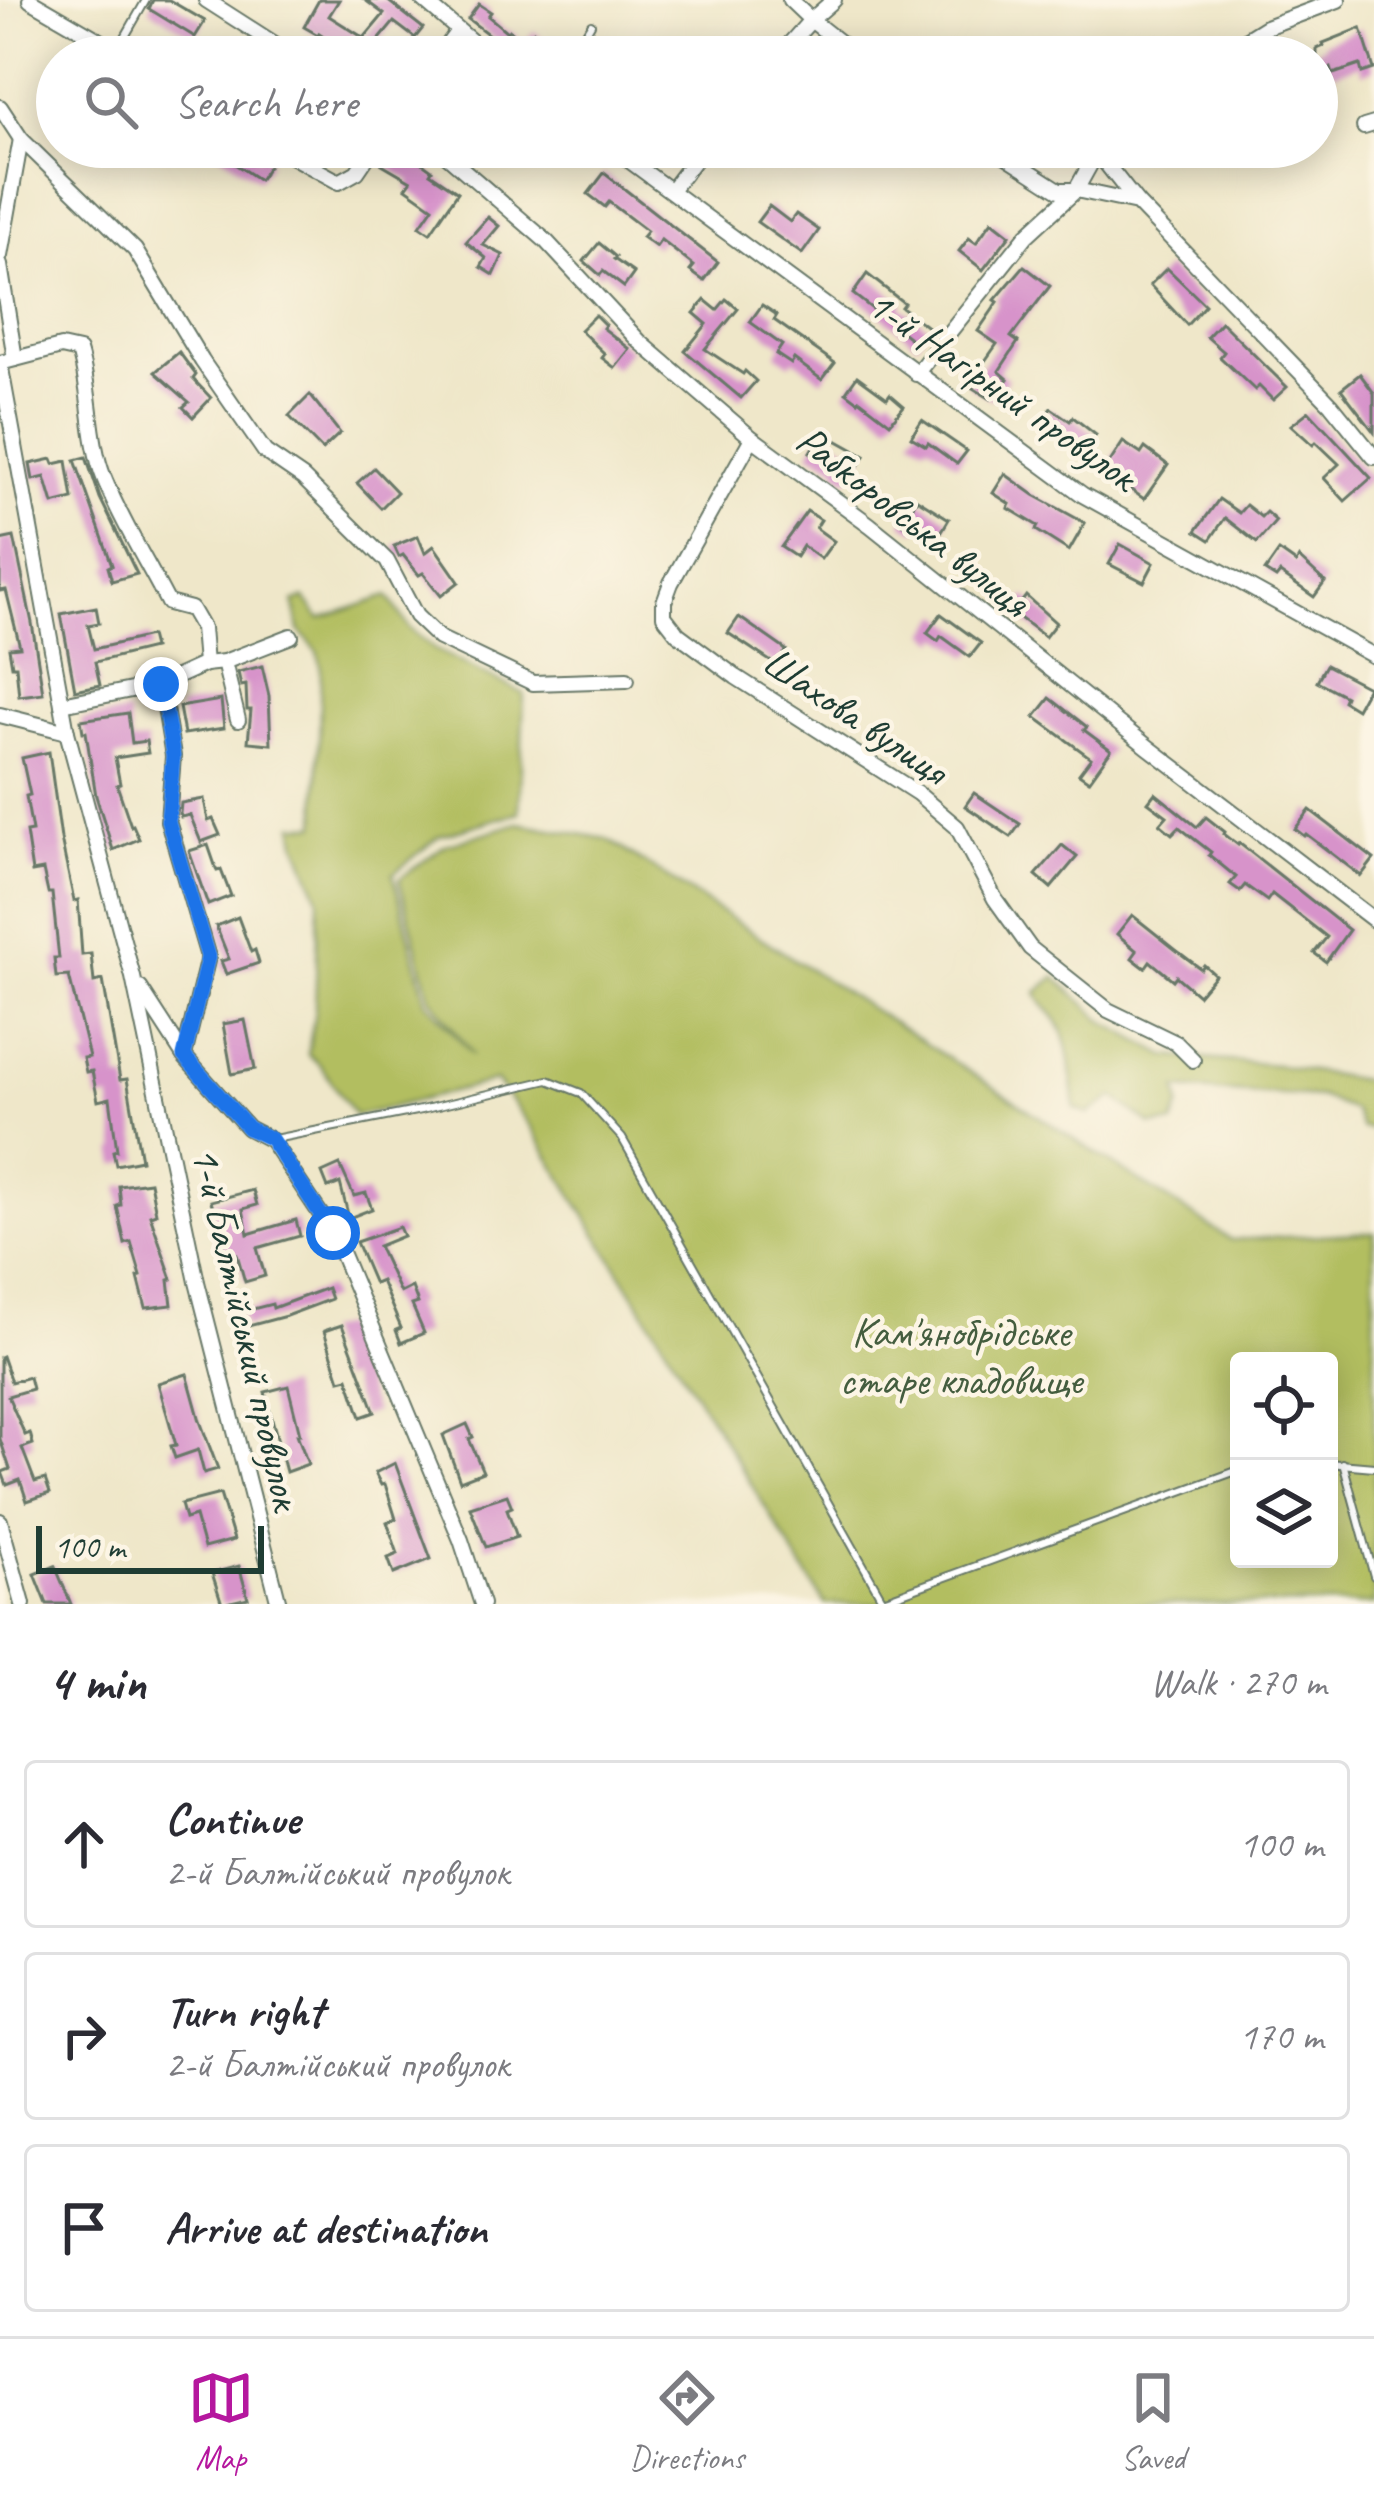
<!DOCTYPE html>
<meta charset="utf-8">
<style>
body{margin:0;font-family:Caveat,sans-serif;background:#f2f2f3;color:#2b2b33}
.controls{position:absolute;right:36px;bottom:36px;display:grid;overflow:hidden;border-radius:12px;box-shadow:0 6px 30px #0003}
.controls button{width:108px;height:108px;display:grid;place-items:center;padding:0;border:0;border-bottom:3px solid #e1e1e2;background:#fff;color:#2b2b33;font:60px sans-serif}
.scale{position:absolute;left:36px;bottom:30px;width:228px;box-sizing:border-box;padding-left:12px;border:6px solid #1f3d34;border-top:0;font-size:33px;line-height:42px;white-space:nowrap;color:#1f3d34;-webkit-text-stroke:9px #fcf5e5;paint-order:stroke}
.stop{position:absolute;width:36px;height:36px;margin:-27px;border:9px solid #1a73e8;border-radius:50%;background:#fff}
.stop.end{background:#1a73e8;border-color:#fff;box-shadow:0 3px 12px #0008}
.list{margin:0;padding:0;list-style:none}
h2{display:flex;justify-content:space-between;align-items:center;height:156px;margin:0;padding:0 48px;font-size:51px}
h2 small{font-size:39px;font-weight:400;color:#7c7c81}
.list li{display:grid;grid-template-columns:78px 1fr auto;gap:36px;align-items:center;box-sizing:border-box;height:168px;margin:0 24px 24px;padding:0 24px;border:3px solid #e1e1e2;border-radius:12px}
.list b{display:block;font-size:45px;white-space:nowrap}
.list p{margin:0;font-size:39px;white-space:nowrap;color:#7c7c81}
.list em{font-size:39px;font-style:normal;color:#7c7c81}
.icon{flex:none;width:66px;height:66px;fill:none;stroke:currentColor;stroke-width:2;stroke-linecap:round;stroke-linejoin:round}
.map{position:relative;flex:none;width:1374px;height:1604px;overflow:hidden}
.search{position:absolute;background:#fff;box-shadow:0 6px 30px #0003;left:36px;right:36px;top:36px;height:132px;display:flex;align-items:center;gap:30px;box-sizing:border-box;padding:0 42px;border-radius:66px;color:#7c7c81;font-size:45px}
.sheet{height:732px;background:#fff}
nav{display:flex;justify-content:space-around;align-items:center;box-sizing:border-box;height:168px;border-top:3px solid #e1e1e2;background:#fff;font-size:33px;color:#7c7c81}
nav a{display:grid;justify-items:center;gap:6px}
nav .on{color:#b5179e}
.map>svg:first-child{display:block}
.green{fill:#b2be60;stroke:#687e4a;stroke-width:3;fill-rule:evenodd}
.building{fill:#d793ca}
.lines{fill:none;stroke-linecap:round;stroke-linejoin:round}
.service-casing{stroke:#687868;stroke-width:10}
.minor-casing{stroke:#687868;stroke-width:18}
.service{stroke:#fff;stroke-width:6}
.minor{stroke:#fff;stroke-width:14}
.route{stroke:#1a73e8;stroke-width:15}
.labels{text-anchor:middle;dominant-baseline:central;stroke-width:9;stroke-linejoin:round;paint-order:stroke}
.street-label{font-size:42px;fill:#1f3d34;stroke:#fcf5e5}
.park-label{font-size:42px;fill:#445d3f;stroke:#fcf5e5}
</style>
<div class="map">
<svg width="1374" height="1604" viewBox="0 0 1374 1604">
<rect width="100%" height="100%" fill="#fcf5e5"/>
<filter id="ink" filterUnits="userSpaceOnUse"><feTurbulence type="fractalNoise" baseFrequency=".00833" numOctaves="2"/><feDisplacementMap in="SourceGraphic" scale="24" xChannelSelector="R" yChannelSelector="G"/><feConvolveMatrix kernelMatrix="1 2 1 2 8 2 1 2 1" color-interpolation-filters="sRGB"/></filter>
<filter id="wash" filterUnits="userSpaceOnUse"><feTurbulence type="fractalNoise" baseFrequency=".004" numOctaves="4" result="noise"/><feDisplacementMap in="SourceGraphic" scale="48" xChannelSelector="R" yChannelSelector="G"/><feGaussianBlur stdDeviation="2.7" result="paint"/><feColorMatrix in="noise" values="0 0 0 0 0 0 0 0 0 0 0 0 0 0 0 0 0 1.4 0 .05"/><feComposite in="paint" operator="in"/></filter>
<g filter="url(#wash)">
<rect width="100%" height="100%" fill="#efe7c9"/>
<g class="green">
<path d="M388 596 410 629 434 649 524 694 519 812 439 836 393 874 426 1001 473 1055 430 997 399 879 445 845 518 823 607 839 1231 1240 1374 1232V1604H825L529 1124 496 1081 355 1116 320 1065 308 1054 315 1009 319 898 297 842 294 825H317L321 667 318 652 299 630 294 602 305 598 320 619ZM1239 1361H1329V1559H1239Z"/>
<path d="M1055 977 1105 1022 1166 1056 1277 1065 1374 1082V1129L1361 1128 1353 1110 1320 1097 1177 1089 1180 1105 1173 1124 1151 1125 1114 1097 1088 1114 1075 1108C1071 1081 1072 1046 1058 1022 1051 1010 1041 1007 1037 992Z"/>
</g>
<g id="blocks">
<g class="building">
<path d="M153 0H169L205 21 195 37 149 9Z"/>
<path d="M319 0H339L329 16 364 38 384 14 365 0H387L423 28 415 38 394 22 365 57H355L319 33 318 35 304 27Z"/>
<path d="M479 4 491 12 488 16 507 32 509 30 524 42 534 31 543 39 540 42 560 57H520L510 51 468 19Z"/>
<path d="M1361 28 1374 69 1362 73 1360 65 1333 74 1331 68 1317 74V49L1324 46 1323 43Z"/>
<path d="M209 147H240L259 159 261 155 271 162 259 180Z"/>
<path d="M392 147H399L410 154 432 170 430 173 458 192 430 233 420 226 433 207 406 188 411 181 382 164Z"/>
<path d="M604 173 718 262 704 281 690 271 694 266 661 240 656 247 642 237 647 231 609 202 605 207 588 194Z"/>
<path d="M769 206 790 222 796 214 819 230 802 254 757 222Z"/>
<path d="M488 217 499 226 483 245 503 255 494 275 481 267 486 258 466 242Z"/>
<path d="M992 221 1010 235 983 270 959 251 969 238 976 243Z"/>
<path d="M599 243 616 257 614 259 634 273 624 287 603 271 600 275 584 261Z"/>
<path d="M1024 266 1050 286 1011 337 1018 342 999 371 1008 379 991 399 968 385 997 344 978 331 998 302 995 300Z"/>
<path d="M1167 268 1205 305 1187 325 1150 285Z"/>
<path d="M867 274 904 303 901 307 929 328 917 344 853 294Z"/>
<path d="M726 299 738 309 705 349 743 374 745 371 756 381 741 398 685 351 707 324 694 313 705 300 717 310Z"/>
<path d="M762 305 777 315 774 320 835 363 822 380 794 359 791 364 776 354 782 345 750 322Z"/>
<path d="M595 315 605 325 603 328 630 349 615 368 602 358 605 354 580 330Z"/>
<path d="M1221 322 1287 387 1273 400 1259 386 1255 390 1220 357 1224 352 1207 337Z"/>
<path d="M179 352 196 375 193 379 211 398 193 417 183 407 189 402 155 372Z"/>
<path d="M1360 374 1374 393V432L1341 389Z"/>
<path d="M857 376 887 398 890 394 904 406 890 423 859 399 858 401 846 392Z"/>
<path d="M310 395 340 433 322 450 289 416Z"/>
<path d="M1051 408 1070 421 1073 417 1096 435 1084 451 1043 419Z"/>
<path d="M1309 411 1371 478 1345 501 1324 478 1339 464 1316 442 1313 445 1291 425Z"/>
<path d="M922 420 967 451 957 464 928 443 926 446 911 437Z"/>
<path d="M822 432 865 456 848 480 835 471 837 468 810 452Z"/>
<path d="M1123 442 1141 454 1145 448 1168 465 1144 499 1104 471Z"/>
<path d="M86 457 100 498 137 574 112 581 108 567 112 565 75 460Z"/>
<path d="M52 459 54 464 67 461 73 499 53 504 45 477 33 480 30 464Z"/>
<path d="M374 468 397 492 381 508 357 483Z"/>
<path d="M1005 474 1034 495 1085 523 1069 551 1036 530 1038 526 1008 508 1010 504 993 493Z"/>
<path d="M917 499 949 519 940 534 921 523 916 531 902 523Z"/>
<path d="M1219 499 1239 513 1246 505 1261 517 1266 512 1276 521 1257 543 1225 518 1210 540 1196 531Z"/>
<path d="M807 511 821 520 816 528 834 541 821 559 803 546 796 557 781 547Z"/>
<path d="M418 536 425 553 434 546 459 582 441 596 423 573 419 575 403 555 399 557 394 546Z"/>
<path d="M14 537 32 623 43 693 19 696 16 666H12L9 648 20 647 6 590 0 591V540Z"/>
<path d="M1120 544 1154 563 1144 582 1109 564Z"/>
<path d="M1279 551 1296 563 1299 558 1325 582 1314 597 1280 573 1276 578 1265 571Z"/>
<path d="M1026 596 1056 623 1045 637 1013 613Z"/>
<path d="M96 607 99 623 88 625 94 649 150 636 153 648 95 662 100 685 75 690 61 614Z"/>
<path d="M941 614 981 643 970 657 941 636 938 641 927 633Z"/>
<path d="M739 617 786 650 776 665 728 633Z"/>
<path d="M1326 665 1368 687 1356 709 1343 701 1345 696 1317 681Z"/>
<path d="M262 666 269 696 271 744 248 742 251 710H247L246 685 241 686 238 672Z"/>
<path d="M1050 698 1087 727 1084 730 1111 750 1089 781 1079 774 1091 758 1035 717Z"/>
<path d="M221 700 224 728 184 734 179 707Z"/>
<path d="M128 713 132 743 146 741 148 753 115 758 120 784 117 785 131 826 133 825 139 839 113 850 96 796 86 732H83L81 720Z"/>
<path d="M49 752 61 839 74 901 78 900 82 955 91 954 94 982 103 980 120 1080 127 1079 141 1160 116 1165 113 1151 117 1150 110 1098 98 1101 92 1071 86 1072 83 1058 89 1057 69 976 56 977 54 958H59L52 893H48L43 870 32 872 26 832 32 831 26 796 30 795 22 758Z"/>
<path d="M974 793 1020 824 1011 837 965 806Z"/>
<path d="M1155 793 1197 827 1206 817 1225 832 1224 834 1238 845 1239 843 1349 930 1326 962 1314 953 1327 937 1272 894 1267 901 1245 885 1240 891 1230 884 1236 877 1209 855 1211 852 1179 827 1172 834 1160 824 1167 816 1148 802Z"/>
<path d="M204 799 208 821 213 819 220 835 201 842 190 815 181 817 180 813 181 803Z"/>
<path d="M1310 810 1374 859 1361 876 1306 834 1304 836 1295 829Z"/>
<path d="M208 845 217 871 221 870 231 896 208 905 189 851Z"/>
<path d="M1062 845 1077 857 1051 888 1036 875Z"/>
<path d="M1132 915 1176 950 1201 969 1204 965 1215 975 1198 995 1176 976 1173 980 1150 961 1145 968 1132 958 1137 951 1117 934Z"/>
<path d="M238 917 251 952 255 950 259 963 226 974 221 961 229 959 216 926Z"/>
<path d="M245 1020 255 1069 232 1074 223 1024Z"/>
<path d="M340 1165 354 1196 366 1193 372 1209 349 1218 340 1183 328 1188 322 1173Z"/>
<path d="M150 1182 156 1213 150 1215 172 1279 169 1280 172 1305 146 1308 138 1277 141 1276 131 1242 125 1244 117 1206 121 1205 119 1186Z"/>
<path d="M253 1190 257 1205 243 1209 248 1234 296 1220 300 1236 257 1248 265 1276 245 1282 237 1254 226 1257 211 1201Z"/>
<path d="M399 1227 403 1236 378 1246 400 1293 412 1287 418 1303 412 1305 424 1333 401 1343 396 1330 401 1328 381 1281 374 1284 356 1242Z"/>
<path d="M327 1288 331 1299 286 1316 245 1327 241 1312 272 1304 273 1308Z"/>
<path d="M342 1325 375 1412 361 1417 348 1378 340 1380 324 1331Z"/>
<path d="M2 1356 11 1382 29 1377 32 1389 8 1396 25 1435 30 1433 33 1444 22 1448 35 1482 45 1479 50 1493 27 1501 20 1480 7 1485 2 1472 10 1469 0 1439V1357Z"/>
<path d="M187 1374 200 1421 218 1469 204 1473 198 1450 175 1458 171 1446 176 1445 158 1383Z"/>
<path d="M288 1386 300 1434H297L308 1464 286 1472 265 1392Z"/>
<path d="M467 1424 473 1437 469 1439 483 1472 460 1481 443 1435Z"/>
<path d="M395 1463 431 1559 394 1574 388 1558 398 1554 387 1522 396 1519 385 1484 381 1485 375 1473Z"/>
<path d="M220 1494 234 1540 204 1548 195 1516 185 1519 181 1504Z"/>
<path d="M507 1495 512 1507 507 1509 517 1537 486 1547 470 1507Z"/>
<path d="M55 1566 71 1604H47L35 1574Z"/>
<path d="M239 1566 248 1598 222 1604 212 1573Z"/>
</g>
</g>
</g>
<g filter="url(#ink)">
<use href="#blocks" fill-opacity="0" stroke="#687868" stroke-width="3"/>
<g class="lines">
<defs>
<g id="service">
<path d="M118 49 146 0"/>
<path d="M571 57 591 24"/>
<path d="M274 1139 421 1110 548 1080 581 1093 622 1138 883 1600 1239 1470"/>
<path d="M1329 1463 1374 1467"/>
<path d="M1343 1463 1374 1576"/>
</g>
<g id="minor">
<path d="M30 0 128 57"/>
<path d="M206 0 295 57"/>
<path d="M423 0 490 57"/>
<path d="M790 0 811 20 858 57"/>
<path d="M439 57 458 31"/>
<path d="M778 57 811 20 834 0"/>
<path d="M1218 57 1266 27 1338 0"/>
<path d="M0 107 21 139 135 250 202 361 265 452 303 478 387 561 416 616 439 638 533 683 627 680"/>
<path d="M1364 127 1374 124"/>
<path d="M275 147 339 182 357 172 374 147"/>
<path d="M437 147 546 241 639 341 752 438 870 525 1148 747 1374 920"/>
<path d="M611 147 1083 495 1374 656"/>
<path d="M992 147 1059 190H1076L1137 203 1331 404 1374 457"/>
<path d="M1097 152 1137 203"/>
<path d="M672 189 704 147"/>
<path d="M0 256 21 139"/>
<path d="M0 265 15 359"/>
<path d="M0 363 67 732 133 977 197 1282 279 1604"/>
<path d="M0 363 61 347 79 351C92 392 88 438 104 478 121 521 147 562 168 603L191 609 202 628 205 664"/>
<path d="M916 374 1027 235 1076 190 1097 152 1103 147"/>
<path d="M752 438 671 583 664 602V616L678 634 736 677 917 793 957 827 995 899 1030 948 1108 1010 1176 1043 1193 1060"/>
<path d="M224 662 238 720"/>
<path d="M161 684 173 756 168 821 208 957 184 1056"/>
<path d="M62 704 161 684 205 664 224 662 291 636"/>
<path d="M0 715 67 732"/>
<path d="M140 988 184 1056 248 1128 271 1140 333 1233 461 1540 482 1604"/>
<path d="M0 1521 23 1604"/>
</g>
</defs>
<use href="#service" class="service-casing"/>
<use href="#minor" class="minor-casing"/>
<use href="#service" class="service"/>
<use href="#minor" class="minor"/>
</g>
</g>
<g class="lines" filter="url(#ink)">
<path class="route" d="M161 684 173 756 168 821 208 957 184 1056 248 1128 271 1139 333 1233"/>
</g>
<g class="labels">
<g class="street-label">
<text transform="translate(1002 390) rotate(35)">1-й Нагірний провулок</text>
<text transform="translate(913 521) rotate(38)">Рабкоровська вулиця</text>
<text transform="translate(855 716) rotate(34)">Шахова вулиця</text>
<text transform="translate(246 1328) rotate(77)">1-й Балтійський провулок</text>
</g>
<g class="park-label">
<text x="961" y="1332">Кам'янобрідське<tspan x="961" dy="48">старе кладовище</tspan></text>
</g>
</g>
</svg>
<div class="controls">
<button><svg class="icon" aria-label="locate" viewBox="0 0 24 24"><circle cx="12" cy="12" r="6"/><path d="M12 2v4M12 18v4M2 12h4M18 12h4"/></svg></button>
<button><svg class="icon" aria-label="layers" viewBox="0 0 24 24"><path d="M12 4l9 5-9 5-9-5zM3 14l9 5 9-5"/></svg></button>
</div>
<div class="scale">100 m</div>
<div class="stop" style="left:333px;top:1233px"></div>
<div class="stop end" style="left:161px;top:684px"></div>
<div class="search"><svg class="icon" aria-label="search" viewBox="0 0 24 24"><circle cx="10" cy="10" r="6"/><path d="M15 15l6 6"/></svg>Search here</div>
</div>
<section class="sheet">
<h2>4 min<small>Walk · 270 m</small></h2>
<ul class="list">
<li><svg class="icon" aria-label="ahead" viewBox="0 0 24 24"><path d="M12 20V5M6 11l6-6 6 6"/></svg><div><b>Continue</b><p>2-й Балтійський провулок</p></div><em>100 m</em></li>
<li><svg class="icon" aria-label="right" viewBox="0 0 24 24"><path d="M7 20v-9h11M14 6l5 5-5 5"/></svg><div><b>Turn right</b><p>2-й Балтійський провулок</p></div><em>170 m</em></li>
<li><svg class="icon" aria-label="arrive" viewBox="0 0 24 24"><path d="M6 21V4h12l-3 4 3 4H6"/></svg><div><b>Arrive at destination</b></div></li>
</ul>
</section>
<nav>
<a class="on"><svg class="icon" aria-label="map" viewBox="0 0 24 24"><path d="M3 6l6-2 6 2 6-2v14l-6 2-6-2-6 2zM9 4v14M15 6v14"/></svg>Map</a>
<a><svg class="icon" aria-label="directions" viewBox="0 0 24 24"><path d="M12 3l9 9-9 9-9-9zM9 14v-3h6M13 9l2 2-2 2"/></svg>Directions</a>
<a><svg class="icon" aria-label="saved" viewBox="0 0 24 24"><path d="M7 4h10v16l-5-4-5 4z"/></svg>Saved</a>
</nav>
